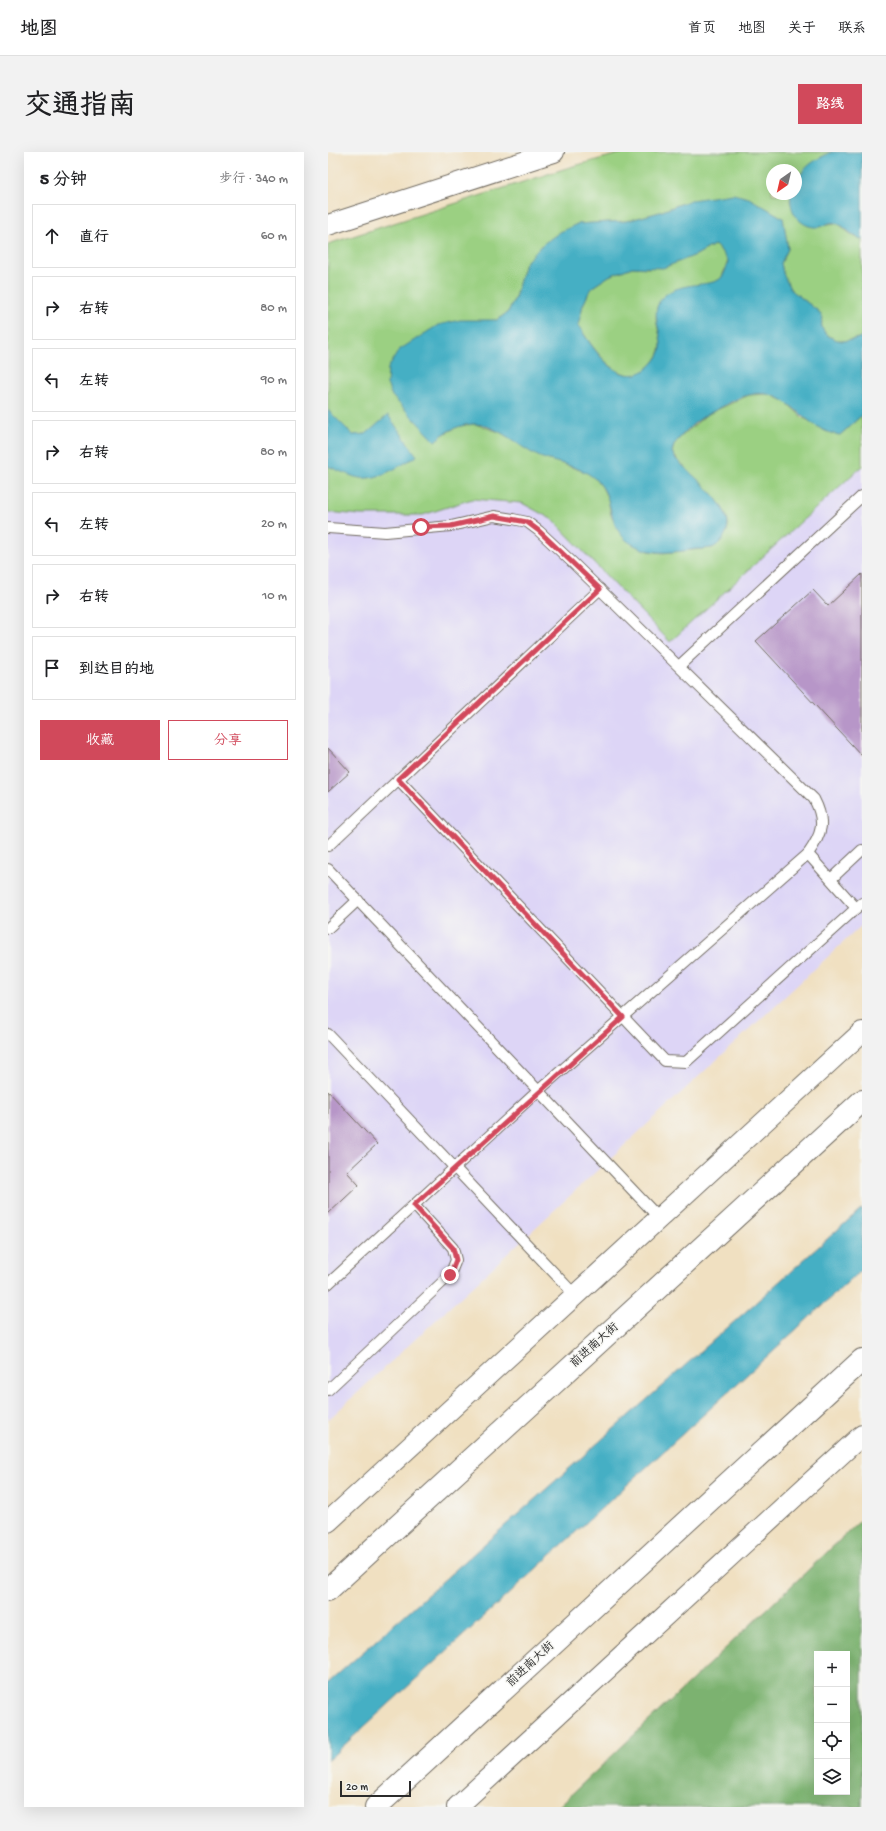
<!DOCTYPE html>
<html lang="zh">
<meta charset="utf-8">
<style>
body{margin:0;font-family:"Gochi Hand","LXGW WenKai TC",sans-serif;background:#f2f2f2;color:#202124}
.controls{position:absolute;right:12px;bottom:12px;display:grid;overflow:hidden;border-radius:0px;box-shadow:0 4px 16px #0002}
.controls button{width:36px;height:36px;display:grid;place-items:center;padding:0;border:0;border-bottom:1px solid #e0e0e0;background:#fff;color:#202124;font:20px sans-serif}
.compass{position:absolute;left:438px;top:12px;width:36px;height:36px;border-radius:50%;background:#fff;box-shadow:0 4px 16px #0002;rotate:214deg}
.scale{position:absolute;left:12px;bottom:10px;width:71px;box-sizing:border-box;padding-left:4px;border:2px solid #2b2b2b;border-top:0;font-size:11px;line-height:14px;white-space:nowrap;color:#2b2b2b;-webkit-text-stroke:3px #f6f6f2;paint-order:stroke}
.stop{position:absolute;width:12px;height:12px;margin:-9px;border:3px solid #d1495b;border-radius:50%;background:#fff}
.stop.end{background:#d1495b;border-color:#fff;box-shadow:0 1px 4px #0008}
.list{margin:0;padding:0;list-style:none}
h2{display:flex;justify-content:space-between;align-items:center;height:52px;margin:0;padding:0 16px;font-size:17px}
h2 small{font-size:13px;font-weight:400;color:#757577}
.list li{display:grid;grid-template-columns:26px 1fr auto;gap:12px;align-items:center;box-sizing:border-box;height:64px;margin:0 8px 8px;padding:0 8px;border:1px solid #e0e0e0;border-radius:0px}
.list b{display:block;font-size:15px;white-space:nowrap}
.list em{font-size:13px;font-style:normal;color:#757577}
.actions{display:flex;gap:8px;padding:12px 16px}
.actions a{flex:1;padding:9px 0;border:1px solid #d1495b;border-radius:0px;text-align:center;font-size:14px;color:#d1495b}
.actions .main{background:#d1495b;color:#fff}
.icon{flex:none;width:22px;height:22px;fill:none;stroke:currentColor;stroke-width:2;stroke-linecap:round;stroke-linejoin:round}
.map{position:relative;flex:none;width:534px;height:1655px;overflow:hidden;border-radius:0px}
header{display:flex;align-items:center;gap:24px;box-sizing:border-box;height:56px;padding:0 20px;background:#fff;border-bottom:1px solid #e0e0e0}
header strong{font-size:19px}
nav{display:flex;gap:22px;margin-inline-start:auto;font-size:14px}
.intro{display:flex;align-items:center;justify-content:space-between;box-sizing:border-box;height:96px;padding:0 24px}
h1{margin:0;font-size:28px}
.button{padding:10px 18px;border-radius:0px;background:#d1495b;color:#fff;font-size:14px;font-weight:700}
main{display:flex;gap:24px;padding:0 24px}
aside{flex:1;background:#fff;border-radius:0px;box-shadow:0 4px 16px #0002}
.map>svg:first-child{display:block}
.built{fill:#ddd5f6}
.green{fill:#9bd082;stroke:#637e56}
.forest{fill:#7cb270;stroke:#546e4e;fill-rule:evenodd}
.water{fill:#45afc4;stroke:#386d78;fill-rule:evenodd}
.building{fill:#b796c8}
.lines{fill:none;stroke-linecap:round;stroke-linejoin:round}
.lane-casing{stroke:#706a60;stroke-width:12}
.street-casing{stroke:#706a60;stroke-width:22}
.primary-casing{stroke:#706a60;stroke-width:24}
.lane{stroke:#fff;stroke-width:10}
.street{stroke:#fff;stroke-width:20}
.primary{stroke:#fff;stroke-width:22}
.route{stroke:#d1495b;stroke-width:5}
.labels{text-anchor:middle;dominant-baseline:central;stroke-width:3;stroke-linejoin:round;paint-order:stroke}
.street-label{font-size:12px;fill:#2b2b2b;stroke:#f6f6f2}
</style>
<header>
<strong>地图</strong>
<nav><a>首页</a><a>地图</a><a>关于</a><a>联系</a></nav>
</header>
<div class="intro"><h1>交通指南</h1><a class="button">路线</a></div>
<main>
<aside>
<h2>5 分钟<small>步行 · 340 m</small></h2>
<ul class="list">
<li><svg class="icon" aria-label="ahead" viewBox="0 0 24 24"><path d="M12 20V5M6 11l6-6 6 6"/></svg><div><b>直行</b></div><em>60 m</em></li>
<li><svg class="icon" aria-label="right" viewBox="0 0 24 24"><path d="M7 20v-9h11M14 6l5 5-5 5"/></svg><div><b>右转</b></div><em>80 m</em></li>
<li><svg class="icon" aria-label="left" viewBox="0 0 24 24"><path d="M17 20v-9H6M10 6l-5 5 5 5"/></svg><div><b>左转</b></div><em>90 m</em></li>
<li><svg class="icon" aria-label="right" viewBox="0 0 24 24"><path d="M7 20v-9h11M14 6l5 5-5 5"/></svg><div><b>右转</b></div><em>80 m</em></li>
<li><svg class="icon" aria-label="left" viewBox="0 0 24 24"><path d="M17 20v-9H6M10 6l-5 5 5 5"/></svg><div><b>左转</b></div><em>20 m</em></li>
<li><svg class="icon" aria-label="right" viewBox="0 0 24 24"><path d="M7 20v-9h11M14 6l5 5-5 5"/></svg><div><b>右转</b></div><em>10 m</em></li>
<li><svg class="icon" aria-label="arrive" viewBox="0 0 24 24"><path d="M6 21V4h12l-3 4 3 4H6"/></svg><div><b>到达目的地</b></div></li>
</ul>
<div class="actions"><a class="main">收藏</a><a>分享</a></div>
</aside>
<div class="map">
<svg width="534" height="1655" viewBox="0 0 534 1655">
<rect width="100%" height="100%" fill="#f6f6f2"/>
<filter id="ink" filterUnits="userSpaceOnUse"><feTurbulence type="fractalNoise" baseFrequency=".025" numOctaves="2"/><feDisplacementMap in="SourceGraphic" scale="8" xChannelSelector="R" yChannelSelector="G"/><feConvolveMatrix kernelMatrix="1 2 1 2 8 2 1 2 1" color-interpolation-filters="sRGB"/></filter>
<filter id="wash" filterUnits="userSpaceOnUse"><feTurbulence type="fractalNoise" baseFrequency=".012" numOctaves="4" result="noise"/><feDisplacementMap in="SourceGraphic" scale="16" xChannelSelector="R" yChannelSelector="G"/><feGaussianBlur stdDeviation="0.9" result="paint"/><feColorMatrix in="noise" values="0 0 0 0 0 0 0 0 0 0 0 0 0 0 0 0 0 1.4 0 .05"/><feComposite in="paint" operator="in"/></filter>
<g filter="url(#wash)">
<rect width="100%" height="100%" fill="#f0e0c1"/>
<path class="built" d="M534 314V773L0 1268V360L32 363H95L144 347 194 351 225 368 342 489Z"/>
<g class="green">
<path d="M298 0H504C486 8 479 13 468 30V18H444V42H463L462 50 490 75C520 64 511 82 534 87V185C528 186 521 189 515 189 503 188 489 179 495 166L490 159 462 137 455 121 453 111 460 97 455 66 434 54 352 52 332 60 299 69 249 72 197 111 187 146 180 160 169 168 152 170 114 283 131 274 147 272 174 281 212 304 263 322 273 333 280 347 283 364 320 399 335 401 385 396C389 391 397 384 399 379 409 354 355 320 344 300L347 290 378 263 421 243 440 242 457 249 475 266 512 283 534 263V314L342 490 225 368 194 351 144 347 95 363H32L0 360V314L9 318 46 276 38 282 25 283 0 258V92L242 15Z"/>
<path d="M386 93 391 96 400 109 393 127 329 155C329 159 328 163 328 167 329 176 335 189 332 198 330 206 323 214 316 219 289 236 262 191 250 173L255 153 263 136 281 124 304 115 320 116 368 103Z"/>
</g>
<path class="forest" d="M534 1367V1655H230ZM489 1502H519V1640H489Z"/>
<g class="water">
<path d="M504 0H534V87C523 85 518 74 508 71 501 69 497 74 491 75 472 77 460 58 463 42H468C468 18 484 9 504 0Z"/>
<path d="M405 42 421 46 455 66 460 97 453 111 455 121 462 137 490 159 495 166C489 179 503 188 515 189 521 189 528 187 534 185V263L512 283C476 280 460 232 421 243 408 246 396 254 384 260 372 265 358 278 349 289 346 291 345 296 344 300L347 306C363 323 393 344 399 367 402 377 395 390 386 395 381 397 373 397 368 397 347 400 326 404 306 393 279 380 287 350 272 332 257 314 233 313 212 305 191 296 170 272 145 272 130 273 118 279 107 289L64 244 59 232 60 216 71 198 110 173 132 168H169L180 160 187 146 197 111 215 92 232 80 249 72 299 69 332 60 363 48ZM386 93 391 96 400 109C399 114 397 122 393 126 385 135 352 129 336 144 320 159 334 178 333 196 332 204 323 214 317 218 289 237 263 193 250 173L255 153 263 136 281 124 304 115 335 116 368 103Z"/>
<path d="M0 258 25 283 38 282 60 263 89 304C71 314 48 331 27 325 18 322 9 318 0 314Z"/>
<path d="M534 1056V1117L0 1608V1531Z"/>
</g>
<g id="blocks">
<g class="building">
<path d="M534 422V604L428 489 485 438 500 454Z"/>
<path d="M0 596 22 620 0 640Z"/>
<path d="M0 939 49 992 19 1020 31 1033 0 1062Z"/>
</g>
</g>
</g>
<g filter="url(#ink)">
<use href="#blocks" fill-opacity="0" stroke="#706a60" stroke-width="1"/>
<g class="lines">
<defs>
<g id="lane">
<path d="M0 376 57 380 123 374 166 364 185 367 199 370 211 379 244 410 486 647C498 670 494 682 480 702L210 939 0 1132"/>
<path d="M351 514 534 344"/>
<path d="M70 627 337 909 358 910 534 751"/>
<path d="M0 694 272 437"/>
<path d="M480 702 528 756"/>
<path d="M0 717 331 1066"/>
<path d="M503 727 534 698"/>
<path d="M0 776 30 748"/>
<path d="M0 882 247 1143"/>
<path d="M0 1238 122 1123 128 1108 125 1096 86 1053"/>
</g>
<g id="street">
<path d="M0 73 226 0"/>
<path d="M0 1370 534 880"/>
<path d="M129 1655 534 1283"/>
</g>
<g id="primary">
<path d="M0 1438 534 949"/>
<path d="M48 1655 534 1208"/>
</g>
</defs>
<use href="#lane" class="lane-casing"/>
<use href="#street" class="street-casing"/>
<use href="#primary" class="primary-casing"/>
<use href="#lane" class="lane"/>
<use href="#street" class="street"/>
<use href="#primary" class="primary"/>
</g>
</g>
<g class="lines" filter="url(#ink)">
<path class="route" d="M93 375 123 374 166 364 199 370 211 379 272 437 70 627 295 865 86 1053 125 1096 128 1108 122 1123"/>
</g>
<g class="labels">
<g class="street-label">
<text transform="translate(267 1194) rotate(-42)">前进南大街</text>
<text transform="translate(203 1513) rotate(-43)">前进南大街</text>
</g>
</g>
</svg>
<div class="controls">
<button>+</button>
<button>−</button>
<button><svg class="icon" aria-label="locate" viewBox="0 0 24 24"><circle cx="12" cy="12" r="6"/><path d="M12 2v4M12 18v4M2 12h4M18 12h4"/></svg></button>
<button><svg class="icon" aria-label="layers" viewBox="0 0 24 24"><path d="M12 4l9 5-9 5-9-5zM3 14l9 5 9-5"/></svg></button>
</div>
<svg class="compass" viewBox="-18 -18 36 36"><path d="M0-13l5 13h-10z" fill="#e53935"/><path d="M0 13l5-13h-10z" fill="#757577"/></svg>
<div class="scale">20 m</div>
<div class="stop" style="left:93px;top:375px"></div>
<div class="stop end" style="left:122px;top:1123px"></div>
</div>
</main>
